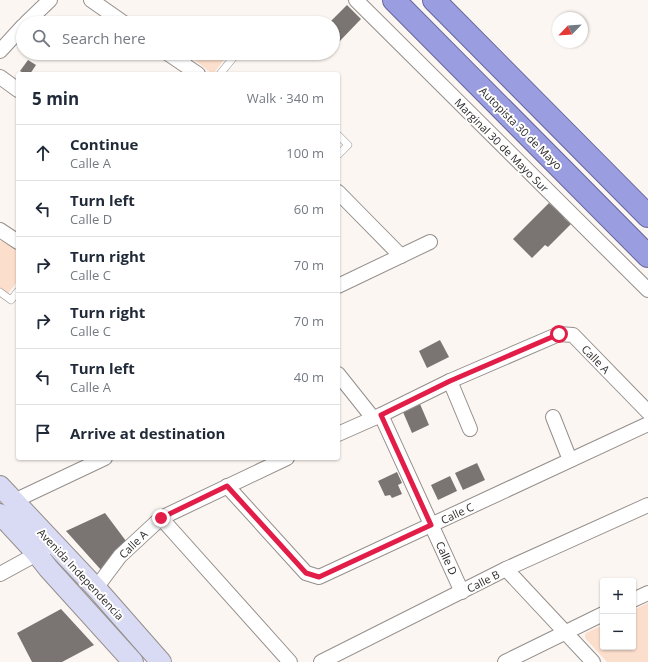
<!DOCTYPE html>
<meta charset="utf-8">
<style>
body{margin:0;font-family:"Open Sans",sans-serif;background:#f6f6f7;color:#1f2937}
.controls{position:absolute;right:12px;bottom:12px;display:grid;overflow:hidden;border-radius:4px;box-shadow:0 1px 3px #0004}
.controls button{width:36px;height:36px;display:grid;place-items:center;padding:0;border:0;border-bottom:1px solid #e0e1e3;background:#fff;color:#1f2937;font:20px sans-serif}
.compass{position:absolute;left:552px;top:12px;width:36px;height:36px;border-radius:50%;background:#fff;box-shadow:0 1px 3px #0004;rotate:245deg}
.stop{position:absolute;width:12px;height:12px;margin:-9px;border:3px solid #e11d48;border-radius:50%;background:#fff}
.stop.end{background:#e11d48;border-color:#fff;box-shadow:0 1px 4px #0008}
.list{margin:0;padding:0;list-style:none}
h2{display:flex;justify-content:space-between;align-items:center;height:52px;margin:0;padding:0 16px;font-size:17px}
h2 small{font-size:13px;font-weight:400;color:#747a83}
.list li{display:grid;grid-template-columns:26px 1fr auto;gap:12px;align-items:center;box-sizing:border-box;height:56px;padding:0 16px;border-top:1px solid #e0e1e3}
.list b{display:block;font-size:15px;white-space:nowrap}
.list p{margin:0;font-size:13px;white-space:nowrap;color:#747a83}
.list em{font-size:13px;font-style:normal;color:#747a83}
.icon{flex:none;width:22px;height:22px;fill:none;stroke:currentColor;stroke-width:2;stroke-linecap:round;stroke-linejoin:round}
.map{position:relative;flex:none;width:648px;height:662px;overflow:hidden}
.search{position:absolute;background:#fff;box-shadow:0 1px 3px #0004;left:16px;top:16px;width:324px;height:44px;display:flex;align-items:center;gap:10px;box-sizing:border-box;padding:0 14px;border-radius:22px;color:#747a83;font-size:15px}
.panel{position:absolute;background:#fff;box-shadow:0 1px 3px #0004;left:16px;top:72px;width:324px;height:388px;border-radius:4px}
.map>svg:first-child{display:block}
.green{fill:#fcdecc}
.building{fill:#7a7572}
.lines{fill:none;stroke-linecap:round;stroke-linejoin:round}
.service-casing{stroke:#958f8c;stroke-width:8}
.minor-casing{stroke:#958f8c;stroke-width:16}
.secondary-casing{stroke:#958f8c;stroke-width:22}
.trunk-casing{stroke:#64669c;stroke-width:24}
.service{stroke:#fff;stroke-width:7}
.minor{stroke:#fff;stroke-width:14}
.secondary{stroke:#d9daf4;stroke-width:20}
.trunk{stroke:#9a9ee0;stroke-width:22}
.route{stroke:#e11d48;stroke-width:5}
.labels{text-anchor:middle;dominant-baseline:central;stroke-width:4;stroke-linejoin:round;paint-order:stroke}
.street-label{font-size:11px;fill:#2d2b2a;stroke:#fff}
</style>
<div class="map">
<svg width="648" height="662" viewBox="0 0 648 662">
<rect width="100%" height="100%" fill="#fcf6f2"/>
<g class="green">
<path d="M201 53H229L213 74H212L195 60Z"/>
<path d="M1 240 18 251V281L5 297 0 293V241Z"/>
<path d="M648 603V662H607L585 638V635L586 633 603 625V647H633V610Z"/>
</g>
<g class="building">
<path d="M347 5 361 19 336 45 333 42V23H329Z"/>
<path d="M28 60 36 65 30 74H25L20 71Z"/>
<path d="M549 203 559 212 560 211 566 216 564 218 571 224 548 247 545 245 532 258 513 239Z"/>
<path d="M440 340 449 357 427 368 419 351Z"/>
<path d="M420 404 429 425 412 433 403 412Z"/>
<path d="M477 463 485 480 463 490 455 473Z"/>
<path d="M397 472 402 483 398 485 402 494 392 498 390 495 385 496 378 481Z"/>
<path d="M450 476 457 491 438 500 431 485Z"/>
<path d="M105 513 129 545 102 571 66 531Z"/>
<path d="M61 609 94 645 62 662H32L17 633Z"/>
</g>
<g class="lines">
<defs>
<g id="service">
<path d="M183 64 193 53"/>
<path d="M220 74 237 53"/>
<path d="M338 135 348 145 338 155"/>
<path d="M0 292 11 300 18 291"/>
</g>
<g id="minor">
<path d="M91 0 124 23"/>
<path d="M356 0 648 290"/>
<path d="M26 23 50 0"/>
<path d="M0 51 23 26"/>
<path d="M167 53 198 74"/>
<path d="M0 77 18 90"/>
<path d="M338 192 401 256"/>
<path d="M0 230 18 242"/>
<path d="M338 286 430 242"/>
<path d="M338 374 373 418"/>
<path d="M450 381 470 429"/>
<path d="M381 415 462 592"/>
<path d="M553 417 570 460"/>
<path d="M338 434 381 415 450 381 559 334 573 335 648 412"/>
<path d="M227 486 306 573 319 577 648 424"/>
<path d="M14 501 105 458"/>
<path d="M161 518 290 662"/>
<path d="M506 569 593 662"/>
<path d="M0 574 44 550"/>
<path d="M96 588 120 556 161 518 287 458"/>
<path d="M633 600 648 593"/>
<path d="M321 662 506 569 648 505"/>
<path d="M505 662 603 614"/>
</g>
<g id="secondary">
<path d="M0 486 96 588 161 662"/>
<path d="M0 514 37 554 48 568 133 662"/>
</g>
<g id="trunk">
<path d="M394 0 648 256"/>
<path d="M434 0 648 216"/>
</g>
</defs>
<use href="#service" class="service-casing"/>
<use href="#minor" class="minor-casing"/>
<use href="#secondary" class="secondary-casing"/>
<use href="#trunk" class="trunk-casing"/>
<use href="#service" class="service"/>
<use href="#minor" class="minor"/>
<use href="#secondary" class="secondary"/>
<use href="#trunk" class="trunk"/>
</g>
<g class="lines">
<path class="route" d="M161 518 227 486 306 573 319 577 431 525 381 415 450 381 559 334"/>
</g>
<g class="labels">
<g class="street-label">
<text transform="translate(521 128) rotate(45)">Autopista 30 de Mayo</text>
<text transform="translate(502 145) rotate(45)">Marginal 30 de Mayo Sur</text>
<text transform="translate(596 359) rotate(46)">Calle A</text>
<text transform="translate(457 513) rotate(-25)">Calle C</text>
<text transform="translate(133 544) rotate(-44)">Calle A</text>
<text transform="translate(447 558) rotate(65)">Calle D</text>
<text transform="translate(81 574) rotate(47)">Avenida Independencia</text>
<text transform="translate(483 581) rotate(-27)">Calle B</text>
</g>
</g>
</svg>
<div class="controls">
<button>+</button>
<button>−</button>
</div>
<svg class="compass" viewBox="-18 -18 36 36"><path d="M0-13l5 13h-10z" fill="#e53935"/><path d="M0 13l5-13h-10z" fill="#747a83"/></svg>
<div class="stop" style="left:559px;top:334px"></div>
<div class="stop end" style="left:161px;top:518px"></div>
<div class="search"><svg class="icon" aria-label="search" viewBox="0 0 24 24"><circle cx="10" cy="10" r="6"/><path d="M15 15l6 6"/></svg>Search here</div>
<section class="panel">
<h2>5 min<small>Walk · 340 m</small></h2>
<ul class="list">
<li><svg class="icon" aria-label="ahead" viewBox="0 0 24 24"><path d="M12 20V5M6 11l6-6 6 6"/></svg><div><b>Continue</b><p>Calle A</p></div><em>100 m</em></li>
<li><svg class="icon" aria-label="left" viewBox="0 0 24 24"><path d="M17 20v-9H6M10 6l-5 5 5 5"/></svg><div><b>Turn left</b><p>Calle D</p></div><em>60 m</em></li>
<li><svg class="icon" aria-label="right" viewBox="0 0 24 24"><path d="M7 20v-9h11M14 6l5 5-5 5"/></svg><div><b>Turn right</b><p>Calle C</p></div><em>70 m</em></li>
<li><svg class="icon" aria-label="right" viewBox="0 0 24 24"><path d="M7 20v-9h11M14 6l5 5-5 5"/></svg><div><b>Turn right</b><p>Calle C</p></div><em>70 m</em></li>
<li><svg class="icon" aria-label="left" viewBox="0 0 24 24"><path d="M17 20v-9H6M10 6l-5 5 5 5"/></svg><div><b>Turn left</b><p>Calle A</p></div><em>40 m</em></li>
<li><svg class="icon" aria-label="arrive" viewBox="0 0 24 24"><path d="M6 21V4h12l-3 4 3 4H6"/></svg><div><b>Arrive at destination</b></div></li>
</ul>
</section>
</div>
